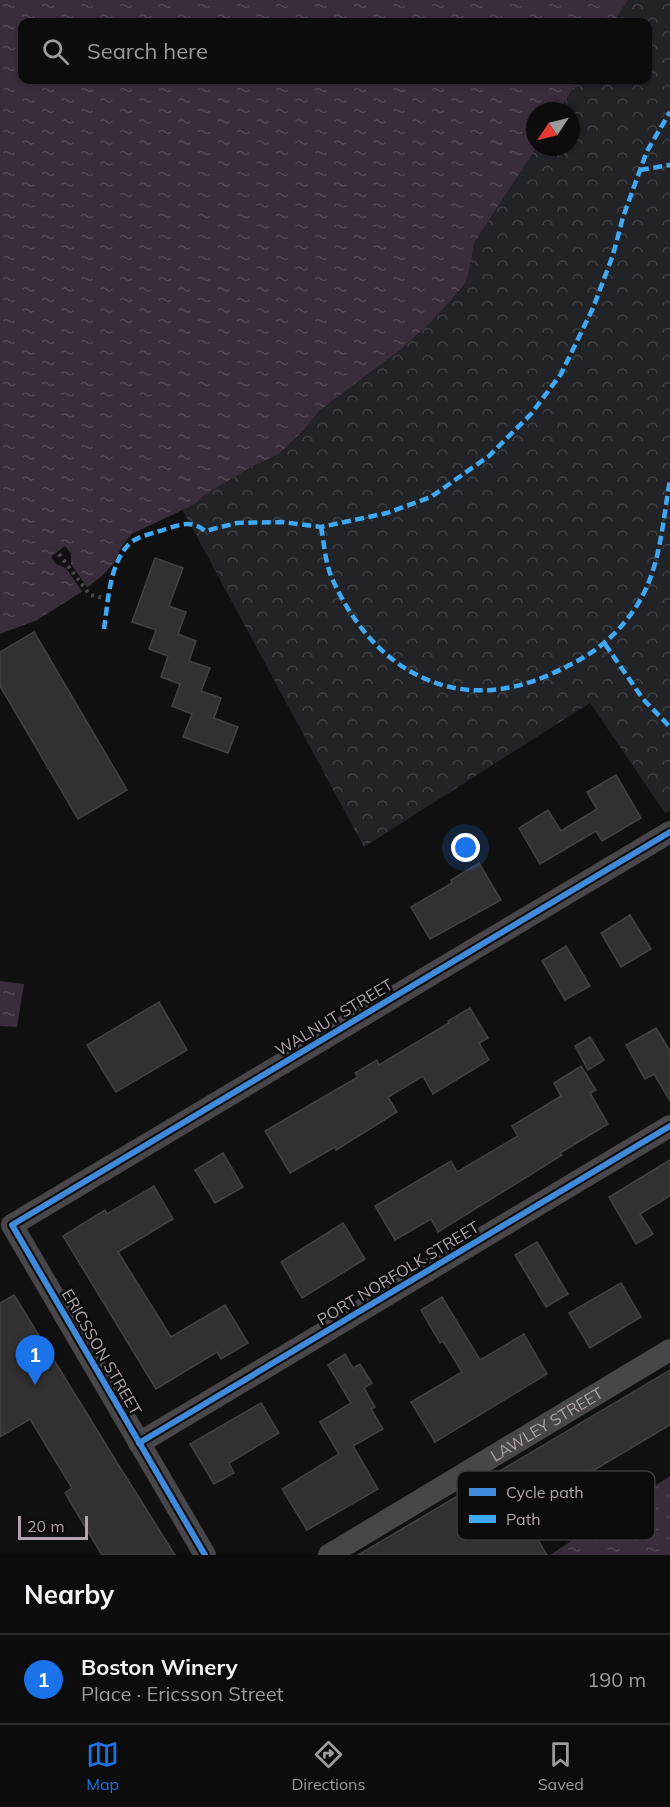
<!DOCTYPE html>
<meta charset="utf-8">
<style>
body{margin:0;font-family:Mulish,sans-serif;background:#1b1a1a;color:#f1f3f6}
.compass{position:absolute;left:526px;top:102px;width:54px;height:54px;border-radius:50%;background:#0d0c0c;box-shadow:0 2px 4px #0004;rotate:235deg}
.scale{position:absolute;left:18px;bottom:15px;width:70px;box-sizing:border-box;padding-left:6px;border:3px solid #b0a3ae;border-top:0;font-size:16px;line-height:21px;white-space:nowrap;color:#b0a3ae;-webkit-text-stroke:4px #0c0b0b;paint-order:stroke}
.you{position:absolute;left:466px;top:848px;width:21px;height:21px;margin:-15px;border:4px solid #fff;border-radius:50%;background:#1a73e8;box-shadow:0 0 0 9px #1a73e833}
.badge{display:grid;place-items:center;width:39px;height:39px;border-radius:50%;background:#1a73e8;color:#fff;font-size:20px;font-weight:700}
.pin{position:absolute;translate:-50% -50px;filter:drop-shadow(0 2px 3px #0008)}
.pin::after{content:'';position:absolute;top:32px;width:21px;height:18px;background:inherit;clip-path:polygon(0 0,100% 0,50% 100%)}
.list{margin:0;padding:0;list-style:none}
h2{display:flex;justify-content:space-between;align-items:center;height:78px;margin:0;padding:0 24px;font-size:26px}
h2 small{font-size:20px;font-weight:400;color:#9a9b9d}
.list li{display:grid;grid-template-columns:39px 1fr auto;gap:18px;align-items:center;box-sizing:border-box;height:90px;padding:0 24px;border-top:2px solid #2d2c2d}
.list b{display:block;font-size:22px;white-space:nowrap}
.list p{margin:0;font-size:20px;white-space:nowrap;color:#9a9b9d}
.list em{font-size:20px;font-style:normal;color:#9a9b9d}
.icon{flex:none;width:33px;height:33px;fill:none;stroke:currentColor;stroke-width:2;stroke-linecap:round;stroke-linejoin:round}
.map{position:relative;flex:none;width:670px;height:1555px;overflow:hidden}
.search{position:absolute;background:#0d0c0c;box-shadow:0 2px 4px #0004;left:18px;right:18px;top:18px;height:66px;display:flex;align-items:center;gap:15px;box-sizing:border-box;padding:0 21px;border-radius:12px;color:#9a9b9d;font-size:22px}
.sheet{height:168px;background:#0d0c0c}
nav{display:flex;justify-content:space-around;align-items:center;box-sizing:border-box;height:84px;border-top:2px solid #2d2c2d;background:#0d0c0c;font-size:16px;color:#9a9b9d}
nav a{display:grid;justify-items:center;gap:3px}
nav .on{color:#1a73e8}
.map>svg:first-child{display:block}
.park{fill:url(#park-crowns)}
.water{fill:url(#water-ripples)}
.pier{fill:#111010}
.building{fill:#333032;stroke:#444043;stroke-width:1.5}
.lines{fill:none;stroke-linecap:round;stroke-linejoin:round}
.path{stroke:#4a464a;stroke-width:4;stroke-dasharray:3 4.5;stroke-linecap:butt}
.street{stroke:#484648;stroke-width:22}
.quiet{stroke:#3fa9f5;stroke-width:4.5;stroke-dasharray:9 4.5;stroke-linecap:butt}
.cycleway-casing{stroke:#0c0b0b;stroke-width:10}
.cycleway{stroke:#408adc;stroke-width:6}
.labels{text-anchor:middle;dominant-baseline:central;stroke-width:5;stroke-linejoin:round;paint-order:stroke}
.street-label{font-size:16px;fill:#b0a3ae;stroke:#0c0b0b}
.key{fill:#0c0b0b;stroke:#3d393c;stroke-width:1.5}
.key-label{font-size:16px;fill:#b0a3ae}
</style>
<div class="map">
<svg width="670" height="1555" viewBox="0 0 670 1555">
<defs>
<pattern id="park-crowns" width="20" height="18" patternUnits="userSpaceOnUse" patternTransform="scale(1.5)"><rect width="20" height="18" fill="#212326"/><path d="M2 6a3 3 0 1 1 6 0M12 15a3 3 0 1 1 6 0" fill="none" stroke="#3f4043"/></pattern>
<pattern id="water-ripples" width="26" height="14" patternUnits="userSpaceOnUse" patternTransform="scale(1.5)"><rect width="26" height="14" fill="#3a2d3b"/><path d="M2 4q2-2 4 0t4 0M15 11q2-2 4 0t4 0" fill="none" stroke="#544855"/></pattern>
</defs>
<rect width="100%" height="100%" fill="#111010"/>
<path class="park" d="M628 0H670V810L665 813 590 703 364 847 182 509 195 504 202 497 249 468 279 454 304 430 320 410 404 347 435 318 465 284 469 272 474 243 537 147H571V111H559L578 80H648V22H614Z"/>
<g class="water">
<path d="M0 0H628L614 22H22V80H578L559 111H535V147H537L474 243 469 272 465 284 435 318 404 347 320 410 304 430 279 454 249 468 202 497 195 504 132 534 122 546 114 563 102 576 80 593 37 620 0 634Z"/>
<path d="M0 981 24 984 17 1027 0 1026Z"/>
<path d="M670 1476V1555H550Z"/>
</g>
<path class="pier" d="M65 546 71 554V564L89 590 84 594 66 568 56 564 51 557Z"/>
<g class="building">
<path d="M155 558 183 568 169 606 186 612 178 634 196 641 189 661 210 668 201 691 221 698 214 718 238 727 228 753 183 737 192 714 172 706 180 684 161 677 168 656 149 649 156 630 132 622Z"/>
<path d="M34 632 127 790 78 819 0 686V652Z"/>
<path d="M616 775 641 818 602 841 596 831 540 864 519 828 548 810 561 831 597 809 587 792Z"/>
<path d="M479 863 501 900 430 939 411 907 452 883 451 880Z"/>
<path d="M630 915 651 949 621 967 601 933Z"/>
<path d="M566 946 590 986 565 1000 542 961Z"/>
<path d="M159 1002 187 1050 116 1092 87 1045Z"/>
<path d="M470 1008 488 1038 479 1043 489 1060 433 1094 423 1076 388 1097 397 1112 336 1150 335 1147 290 1173 265 1131 358 1077 355 1073 377 1060 379 1065 449 1023 448 1021Z"/>
<path d="M656 1028 670 1051V1101L654 1074 645 1079 626 1045Z"/>
<path d="M590 1037 604 1060 588 1070 575 1046Z"/>
<path d="M581 1066 596 1090 590 1093 608 1124 560 1153 562 1155 438 1232 431 1219 395 1240 375 1206 451 1161 457 1172 518 1136 512 1126 561 1096 554 1083Z"/>
<path d="M223 1153 243 1187 215 1203 195 1170Z"/>
<path d="M670 1160V1196L640 1214 653 1234 636 1244 609 1197Z"/>
<path d="M154 1186 173 1219 118 1252 171 1337 225 1305 248 1343 221 1359 217 1352 156 1389 63 1236 105 1210 107 1214Z"/>
<path d="M343 1223 365 1259 302 1298 281 1262Z"/>
<path d="M537 1242 568 1294 546 1307 515 1255Z"/>
<path d="M621 1283 641 1317 590 1348 569 1313Z"/>
<path d="M14 1295 116 1461 175 1555H102L65 1493 72 1488 30 1419 0 1437V1303Z"/>
<path d="M442 1297 480 1360 524 1334 547 1374 435 1442 411 1402 462 1372 443 1341 440 1343 421 1310Z"/>
<path d="M345 1354 353 1368 360 1364 372 1383 364 1388 375 1407 371 1409 383 1429 353 1446 378 1489 307 1530 282 1489 339 1454 320 1422 351 1403 328 1365Z"/>
<path d="M670 1370V1425L522 1513 547 1555H358Z"/>
<path d="M261 1403 279 1433 229 1463 234 1473 214 1484 190 1444Z"/>
</g>
<g class="lines">
<path class="path" d="M59 554 90 595 108 599"/>
<g class="street">
<path d="M139 1443 670 1126"/>
<path d="M205 1555 12 1225 670 832"/>
<path id="s1" d="M329 1555 670 1350"/>
</g>
<g class="quiet">
<path d="M640 170 670 165"/>
<path d="M321 527C324 542 325 561 331 576 371 669 454 718 551 674 589 657 613 641 636 607 661 568 662 524 670 480"/>
<path d="M104 629C108 603 109 566 128 545 136 536 155 533 166 529 182 524 192 520 205 531L237 523 282 522 321 527 387 513 431 497 489 456 531 414 561 374 593 308 613 255 623 217 647 151 670 112"/>
<path d="M605 644 643 699 670 727"/>
</g>
<defs>
<g id="cycleway">
<path d="M139 1443 670 1126"/>
<path d="M205 1555 12 1225 670 832"/>
</g>
</defs>
<use href="#cycleway" class="cycleway-casing"/>
<use href="#cycleway" class="cycleway"/>
</g>
<g class="labels">
<g class="street-label">
<text transform="translate(334 1017) rotate(-31)">WALNUT STREET</text>
<text transform="translate(398 1273) rotate(-31)">PORT NORFOLK STREET</text>
<text transform="translate(102 1352) rotate(60)">ERICSSON STREET</text>
<text stroke="none"><textPath href="#s1" startOffset="254">LAWLEY STREET</textPath></text>
</g>
</g>
<rect x="457" y="1471" width="198" height="69" rx="9" class="key"/>
<rect x="469" y="1488" width="27" height="8" fill="#408adc"/>
<rect x="469" y="1515" width="27" height="8" fill="#3fa9f5"/>
<g class="key-label">
<text x="506" y="1498">Cycle path</text>
<text x="506" y="1525">Path</text>
</g>
</svg>
<svg class="compass" viewBox="-18 -18 36 36"><path d="M0-13l5 13h-10z" fill="#e53935"/><path d="M0 13l5-13h-10z" fill="#9a9b9d"/></svg>
<div class="scale">20 m</div>
<div class="you"></div>
<div class="pin badge" style="left:35px;top:1385px">1</div>
<div class="search"><svg class="icon" aria-label="search" viewBox="0 0 24 24"><circle cx="10" cy="10" r="6"/><path d="M15 15l6 6"/></svg>Search here</div>
</div>
<section class="sheet">
<h2>Nearby<small></small></h2>
<ul class="list">
<li><span class="badge">1</span><div><b>Boston Winery</b><p>Place · Ericsson Street</p></div><em>190 m</em></li>
</ul>
</section>
<nav>
<a class="on"><svg class="icon" aria-label="map" viewBox="0 0 24 24"><path d="M3 6l6-2 6 2 6-2v14l-6 2-6-2-6 2zM9 4v14M15 6v14"/></svg>Map</a>
<a><svg class="icon" aria-label="directions" viewBox="0 0 24 24"><path d="M12 3l9 9-9 9-9-9zM9 14v-3h6M13 9l2 2-2 2"/></svg>Directions</a>
<a><svg class="icon" aria-label="saved" viewBox="0 0 24 24"><path d="M7 4h10v16l-5-4-5 4z"/></svg>Saved</a>
</nav>
